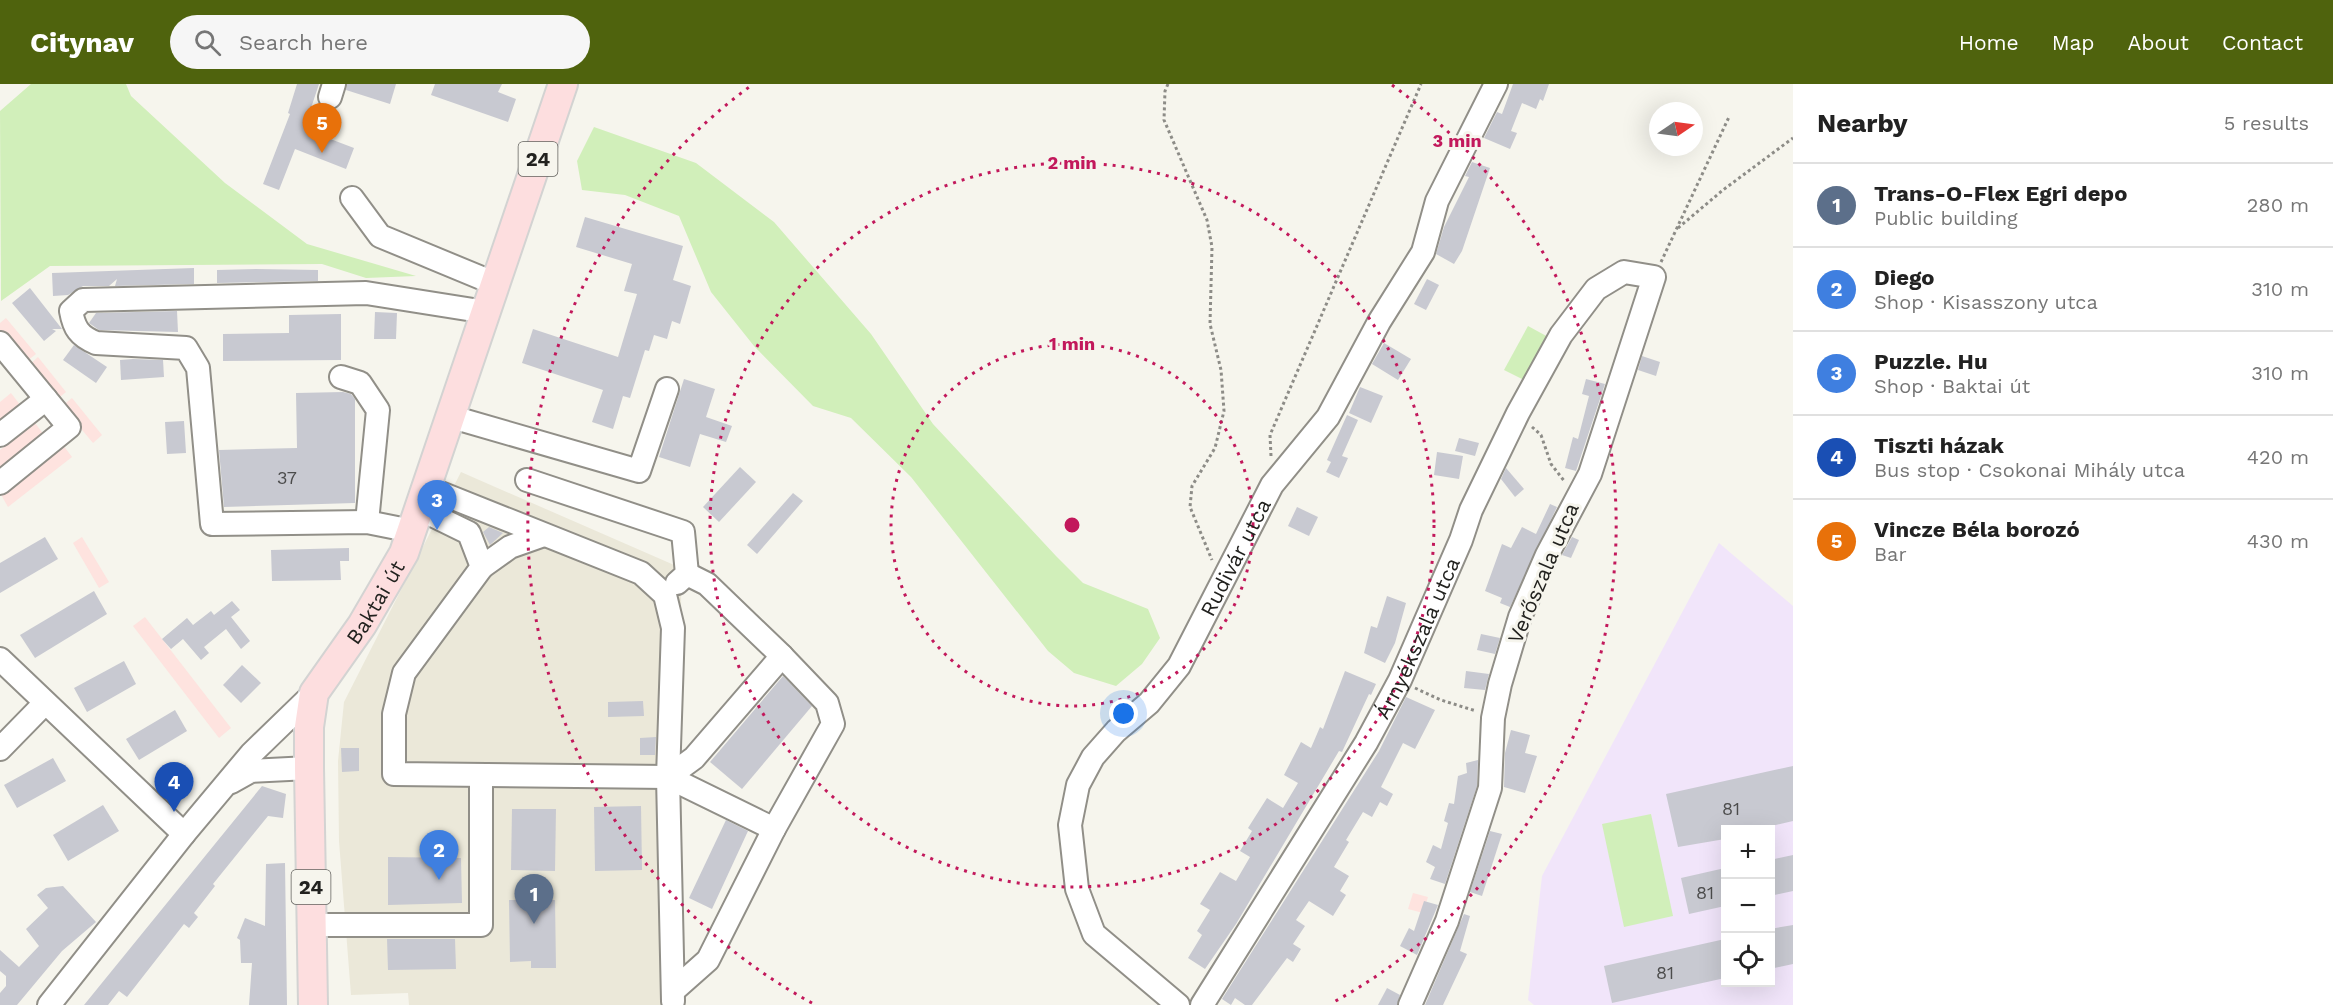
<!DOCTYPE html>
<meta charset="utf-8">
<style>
body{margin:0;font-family:"Work Sans",sans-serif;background:#f6f6f6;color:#222}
.controls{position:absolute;right:18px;bottom:18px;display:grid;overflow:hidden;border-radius:0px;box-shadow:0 6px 24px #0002}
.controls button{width:54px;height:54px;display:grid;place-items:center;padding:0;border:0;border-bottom:2px solid #e0e0e0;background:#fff;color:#222;font:30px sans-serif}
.compass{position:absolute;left:1649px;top:18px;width:54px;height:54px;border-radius:50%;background:#fff;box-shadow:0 6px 24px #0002;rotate:77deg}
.you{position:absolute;left:1124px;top:630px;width:21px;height:21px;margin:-15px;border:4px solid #fff;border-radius:50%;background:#1a73e8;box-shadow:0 0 0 9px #1a73e833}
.badge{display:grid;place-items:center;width:39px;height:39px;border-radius:50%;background:#4f630d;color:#fff;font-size:20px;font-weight:700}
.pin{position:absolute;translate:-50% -50px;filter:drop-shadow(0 2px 3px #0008)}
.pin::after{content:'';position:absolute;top:32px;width:21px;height:18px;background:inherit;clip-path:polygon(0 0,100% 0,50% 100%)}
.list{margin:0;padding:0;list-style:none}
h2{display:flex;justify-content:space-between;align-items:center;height:78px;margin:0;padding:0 24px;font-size:26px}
h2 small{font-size:20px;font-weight:400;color:#767676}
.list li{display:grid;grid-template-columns:39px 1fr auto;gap:18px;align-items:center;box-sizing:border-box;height:84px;padding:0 24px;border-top:2px solid #e0e0e0}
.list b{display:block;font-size:22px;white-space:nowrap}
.list p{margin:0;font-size:20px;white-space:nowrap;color:#767676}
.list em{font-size:20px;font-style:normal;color:#767676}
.icon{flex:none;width:33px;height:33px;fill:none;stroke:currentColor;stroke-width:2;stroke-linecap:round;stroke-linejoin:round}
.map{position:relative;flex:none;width:1793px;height:921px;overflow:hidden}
header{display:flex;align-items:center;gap:36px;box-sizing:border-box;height:84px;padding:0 30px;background:#4f630d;color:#fff}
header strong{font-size:28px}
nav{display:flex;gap:33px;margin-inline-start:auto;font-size:21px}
.search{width:420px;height:54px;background:#f6f6f6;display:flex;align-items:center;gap:15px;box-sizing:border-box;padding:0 21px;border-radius:33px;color:#767676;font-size:22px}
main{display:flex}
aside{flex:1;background:#fff}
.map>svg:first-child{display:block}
.built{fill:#ebe8d9}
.industrial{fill:#fee3df}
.education{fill:#f1e5fa;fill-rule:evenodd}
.green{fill:#d1efba}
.building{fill:#c8c9d1}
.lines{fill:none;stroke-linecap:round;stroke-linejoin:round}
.minor-casing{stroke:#918f88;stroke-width:26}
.major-casing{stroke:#d3d3d2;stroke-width:32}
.path{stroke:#8d8c87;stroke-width:3;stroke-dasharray:3 3;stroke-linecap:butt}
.minor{stroke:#fff;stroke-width:22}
.major{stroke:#fddedf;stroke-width:28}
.ring{fill:none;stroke:#c2185b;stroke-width:3;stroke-dasharray:3 6}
.labels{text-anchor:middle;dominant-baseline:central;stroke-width:6;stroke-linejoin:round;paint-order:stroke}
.number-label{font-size:18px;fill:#4c4c4c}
.shield{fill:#f6f5ed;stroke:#62615d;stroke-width:1.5}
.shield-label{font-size:20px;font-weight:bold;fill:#22221f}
.street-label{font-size:21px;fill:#22221f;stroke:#f6f5ed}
.centre{fill:#c2185b;stroke:#f6f5ed;stroke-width:3}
.ring-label{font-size:18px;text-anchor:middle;font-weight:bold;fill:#c2185b;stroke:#f6f5ed;stroke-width:6;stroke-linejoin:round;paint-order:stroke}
</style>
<header>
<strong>Citynav</strong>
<div class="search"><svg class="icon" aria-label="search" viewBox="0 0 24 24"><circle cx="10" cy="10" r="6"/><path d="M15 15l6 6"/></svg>Search here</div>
<nav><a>Home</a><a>Map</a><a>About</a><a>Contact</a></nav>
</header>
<main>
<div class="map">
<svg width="1793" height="921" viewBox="0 0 1793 921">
<rect width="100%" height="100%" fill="#f6f5ed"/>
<path class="built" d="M461 388 681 484 682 921H409L408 909 351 911 339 757 338 677 344 618Z"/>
<g class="industrial">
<path d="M6 234 36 270 27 277 0 246V239Z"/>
<path d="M38 273 66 308 56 316 28 282Z"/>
<path d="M11 309 21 322 0 338V318Z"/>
<path d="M72 314 102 351 93 359 62 322Z"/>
<path d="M35 339 45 352 0 387V366Z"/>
<path d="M63 361 72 373 8 423 0 409Z"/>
<path d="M82 453 109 498 99 504 73 459Z"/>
<path d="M145 533 231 644 219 654 133 542Z"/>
<path d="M1413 809 1428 813 1423 829 1408 825Z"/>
</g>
<path class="education" d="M1719 459 1793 522V921H1534L1528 916 1542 792ZM1726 746H1770V898H1726Z"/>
<g class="green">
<path d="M31 0H126L131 12 225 99 307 160 416 192 366 194 322 180 50 182 1 217 0 27Z"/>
<path d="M594 43 696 79 774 138 871 250 933 340 1056 472 1083 499 1148 525 1160 554 1142 580 1116 602 1074 589 1048 567 911 393 851 334 813 322 754 262 711 208 679 132 625 111 582 106 577 77Z"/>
<path d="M1528 242 1550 254 1526 297 1504 286Z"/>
<path d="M1651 730 1673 832 1624 843 1602 740Z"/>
</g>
<g class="building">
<path d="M297 0H319L304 45 354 64 346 85 295 65 279 106 263 100 290 30 288 29Z"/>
<path d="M347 0H396L390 20 346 6Z"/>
<path d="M435 0H502L498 8 516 15 508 38 431 11Z"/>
<path d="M1513 0H1549L1543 17 1540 15 1536 25 1522 19 1511 47 1517 49 1510 65 1484 54 1497 28 1502 30Z"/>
<path d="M1472 78 1490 84 1462 167 1454 180 1436 170 1444 143 1469 93 1465 92Z"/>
<path d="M585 133 683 162 673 196 691 202 680 240 672 237 667 255 654 251 649 267 645 266 630 314 623 312 613 345 592 338 603 306 522 279 533 245 618 273 637 210 624 207 632 180 576 163Z"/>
<path d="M194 184V200L115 202 117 195 109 202H83L68 211 53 212 52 189Z"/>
<path d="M256 185 318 186V197L217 199V186Z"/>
<path d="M1427 195 1439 201 1426 226 1414 220Z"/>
<path d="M30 204 62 245H52L56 247 44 257 12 219Z"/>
<path d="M177 227 178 248 99 246 89 239 96 229Z"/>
<path d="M375 228 397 229 396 255H374Z"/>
<path d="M341 230V276L223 277V250L289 249V231Z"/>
<path d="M1384 259 1411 275 1398 296 1372 280Z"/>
<path d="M74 261 107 283 96 299 63 276Z"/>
<path d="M1642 272 1660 278 1656 292 1638 286Z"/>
<path d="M133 275 163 276 164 293 121 296 120 276Z"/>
<path d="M684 295 715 305 706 333 732 342 726 358 700 350 690 383 659 373Z"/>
<path d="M1586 295 1605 300 1576 387 1565 384 1573 353 1578 355 1589 312 1582 310Z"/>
<path d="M1360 303 1383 312 1371 339 1349 329Z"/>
<path d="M343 308 351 310 355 315V419L224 423 219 366 297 364 296 309Z"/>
<path d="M1347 331 1358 336 1342 372 1348 374 1339 394 1326 388 1331 378 1327 376Z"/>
<path d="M184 337 186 369 167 370 165 338Z"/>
<path d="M1459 354 1479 359 1475 372 1455 367Z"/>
<path d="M1437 368 1463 372 1459 395 1434 391Z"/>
<path d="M740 383 756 398 719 438 703 423Z"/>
<path d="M1506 384 1524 405 1515 413 1501 395Z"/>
<path d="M793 409 803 417 757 470 747 461Z"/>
<path d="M1550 420 1557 423 1510 523 1500 519 1502 514 1485 507 1502 460 1511 464 1522 443 1536 450Z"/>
<path d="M1297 423 1318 433 1309 452 1288 442Z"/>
<path d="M489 443 503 449 490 461 483 448Z"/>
<path d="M45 453 58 475 0 509V479Z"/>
<path d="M1572 453 1579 456 1571 474 1562 471Z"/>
<path d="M349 464V477H340L341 496 272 497 271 466Z"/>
<path d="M94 507 107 530 35 574 20 551Z"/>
<path d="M1387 512 1406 519 1395 559 1385 579 1364 569 1371 542 1377 544Z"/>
<path d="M232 517 240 526 231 533 250 557 241 565 226 545 204 563 209 569 201 576 183 555 171 565 162 555 187 534 193 541 211 527 214 531Z"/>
<path d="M1481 550 1500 554 1495 570 1477 566Z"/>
<path d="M124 577 136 600 87 628 74 604Z"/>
<path d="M242 581 261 599 241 619 223 601Z"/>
<path d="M1345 587 1376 600 1371 611 1369 610 1342 668 1339 667 1236 840 1205 885 1188 874 1202 851 1197 847 1210 826 1200 820 1220 788 1236 797 1250 773 1240 767 1252 747 1248 744 1267 714 1283 724 1298 699 1284 691 1301 658 1311 664 1320 643 1323 645Z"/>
<path d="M1466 587 1489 590 1485 606 1464 604Z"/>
<path d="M783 592 812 622 742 705 710 678Z"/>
<path d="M1406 613 1435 626 1415 665 1403 659 1381 703 1393 710 1387 722 1380 718 1372 733 1363 728 1346 756 1349 758 1334 783 1349 792 1340 807 1346 811 1333 832 1309 817 1296 836 1305 842 1293 860 1301 865 1293 878 1287 874 1252 921H1245L1235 914 1231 921 1222 915 1379 667Z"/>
<path d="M643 617 644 632 608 633V618Z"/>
<path d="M175 626 187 647 139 676 126 655Z"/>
<path d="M1511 646 1530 651 1525 669 1537 672 1525 709 1504 703 1505 669Z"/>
<path d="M656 653 655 671H640V654Z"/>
<path d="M341 664H359V687L342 688Z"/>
<path d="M53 674 66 697 17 724 4 701Z"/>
<path d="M1478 676 1477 702 1445 800 1430 795 1435 783 1426 778 1433 761 1441 765 1448 739 1444 737 1449 719 1454 720 1458 692 1467 689 1466 679Z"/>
<path d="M1793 682V737L1754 746H1725V755L1678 763 1666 710Z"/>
<path d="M262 702 286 710 283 734 268 732 213 800 215 802 194 829 198 833 189 844 184 840 127 913 119 907 108 921H84Z"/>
<path d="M103 721 119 747 68 777 53 751Z"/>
<path d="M641 722 642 786 595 787 594 723Z"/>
<path d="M512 725H556L555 787 511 786Z"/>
<path d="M726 736 748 747 712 825 689 814Z"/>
<path d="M1490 747 1502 750 1482 812 1470 808Z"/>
<path d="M1793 771V807L1770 812V776Z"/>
<path d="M388 773 461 774 462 819 388 821Z"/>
<path d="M285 779 287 921H249L252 879H241L240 856 237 854 245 834 265 842 266 780Z"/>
<path d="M1725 784V822L1689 830 1681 794Z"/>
<path d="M63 802 96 838 62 867 17 921H0V909L6 902V892L0 887V866L19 883 39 862 26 845 48 824 37 811 46 804Z"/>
<path d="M509 816H555L556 884H531V877L510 878Z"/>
<path d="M1424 817 1438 821 1417 871 1400 862 1409 844 1414 847Z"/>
<path d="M1464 830 1470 832 1460 867 1467 870 1443 921H1425Z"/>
<path d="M1793 841V880L1770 885V845Z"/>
<path d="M387 855H455L456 885 388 886Z"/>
<path d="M1725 855V894L1612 919 1604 882Z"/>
<path d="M1387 904 1400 911 1397 921H1378Z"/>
</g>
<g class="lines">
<defs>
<g id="minor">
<path d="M330 13 334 0"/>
<path d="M352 114 380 152 496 200"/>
<path d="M0 259 69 343 0 399"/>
<path d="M341 293 360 299 378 326 367 438"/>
<path d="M452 333 639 387 667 305"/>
<path d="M0 351 46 315"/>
<path d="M527 396 683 448 687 490 677 499"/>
<path d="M428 404 641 489 665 511 673 544 668 693 673 917"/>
<path d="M420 425 469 449 482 483 404 589 394 630V690L668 693 774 745 708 876 673 907"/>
<path d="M412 447 367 438 212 440 198 284 186 264 96 259C79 252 74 244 71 227L83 216 366 209 486 228"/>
<path d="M482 483 510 463 544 451"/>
<path d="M0 575 184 750"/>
<path d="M0 665 45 619"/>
<path d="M668 693 694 674 782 572 707 500 687 490"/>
<path d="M231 698 251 687 309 684"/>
<path d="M774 745 833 640 827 619 782 572"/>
<path d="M312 841H481V691"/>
<path d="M49 921 184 750 251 670 314 609"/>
<path id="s1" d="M1178 921 1094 850 1077 805 1070 741 1078 701 1093 673 1116 647 1149 619 1179 582 1272 401 1328 333 1379 238 1423 168 1437 117 1496 0"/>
<path id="s2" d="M1202 921 1366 659 1400 596 1461 456 1471 426 1518 329 1561 251 1596 205 1624 188 1654 193 1590 390 1547 471 1520 533 1500 600 1493 634 1490 704 1447 837 1410 921"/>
</g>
<g id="major">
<path id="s3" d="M313 921 309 684V643L314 609 362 541 404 469 563 0"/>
</g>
</defs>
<use href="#minor" class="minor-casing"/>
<use href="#major" class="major-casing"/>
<g class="path">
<path d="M1168 0 1165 7 1164 36 1207 136 1212 163 1210 240 1221 286 1224 327 1215 364 1192 402 1190 423 1212 476"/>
<path d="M1678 144 1723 106 1793 54"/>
<path d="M1661 178 1729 33"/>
<path d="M1532 343 1541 351 1551 380 1565 398"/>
<path d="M1271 372 1270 351 1421 0"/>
<path d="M1415 604 1441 616 1476 627"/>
</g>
<use href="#minor" class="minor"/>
<use href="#major" class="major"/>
</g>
<g class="ring">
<circle cx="1072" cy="441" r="181"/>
<circle cx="1072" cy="441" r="362"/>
<path d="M812 919A544 544 0 0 1 752 1M1392 1A544 544 0 0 1 1332 919"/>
</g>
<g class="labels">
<g class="number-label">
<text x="287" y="393">37</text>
<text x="1731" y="724">81</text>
<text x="1705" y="808">81</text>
<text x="1665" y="888">81</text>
</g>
<g class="shield">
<rect x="518.5" y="58" width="39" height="34" rx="4.5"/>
<rect x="291.5" y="786" width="39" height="34" rx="4.5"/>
</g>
<g class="shield-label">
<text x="538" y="75">24</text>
<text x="311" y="803">24</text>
</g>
<g class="street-label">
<text stroke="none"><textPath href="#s1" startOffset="543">Rudivár utca</textPath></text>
<text transform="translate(1543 489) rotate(-67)">Verőszala utca</text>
<text stroke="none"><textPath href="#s3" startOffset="422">Baktai út</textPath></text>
<text stroke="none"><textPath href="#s2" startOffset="426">Árnyékszala utca</textPath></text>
</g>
</g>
<circle cx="1072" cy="441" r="9" class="centre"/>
<g class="ring-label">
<text x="1457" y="63">3 min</text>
<text x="1072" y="85">2 min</text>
<text x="1072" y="266">1 min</text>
</g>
</svg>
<div class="controls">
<button>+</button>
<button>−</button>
<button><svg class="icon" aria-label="locate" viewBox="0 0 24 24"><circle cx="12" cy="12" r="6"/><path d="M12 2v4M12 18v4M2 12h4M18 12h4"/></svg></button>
</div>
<svg class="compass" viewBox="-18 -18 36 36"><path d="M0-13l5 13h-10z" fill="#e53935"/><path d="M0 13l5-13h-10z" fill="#767676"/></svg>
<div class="you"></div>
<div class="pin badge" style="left:534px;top:840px;background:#5c6f8a">1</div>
<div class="pin badge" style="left:439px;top:796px;background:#3f7fe0">2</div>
<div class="pin badge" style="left:437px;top:446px;background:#3f7fe0">3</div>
<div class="pin badge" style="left:174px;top:728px;background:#1a4fb4">4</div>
<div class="pin badge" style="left:322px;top:69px;background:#e8710a">5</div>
</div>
<aside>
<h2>Nearby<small>5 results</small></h2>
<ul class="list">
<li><span class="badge" style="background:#5c6f8a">1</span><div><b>Trans-O-Flex Egri depo</b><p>Public building</p></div><em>280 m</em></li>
<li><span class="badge" style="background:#3f7fe0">2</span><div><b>Diego</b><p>Shop · Kisasszony utca</p></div><em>310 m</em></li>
<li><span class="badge" style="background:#3f7fe0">3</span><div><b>Puzzle. Hu</b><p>Shop · Baktai út</p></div><em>310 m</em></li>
<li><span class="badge" style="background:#1a4fb4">4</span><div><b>Tiszti házak</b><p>Bus stop · Csokonai Mihály utca</p></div><em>420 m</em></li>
<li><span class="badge" style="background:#e8710a">5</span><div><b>Vincze Béla borozó</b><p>Bar</p></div><em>430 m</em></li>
</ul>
</aside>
</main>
